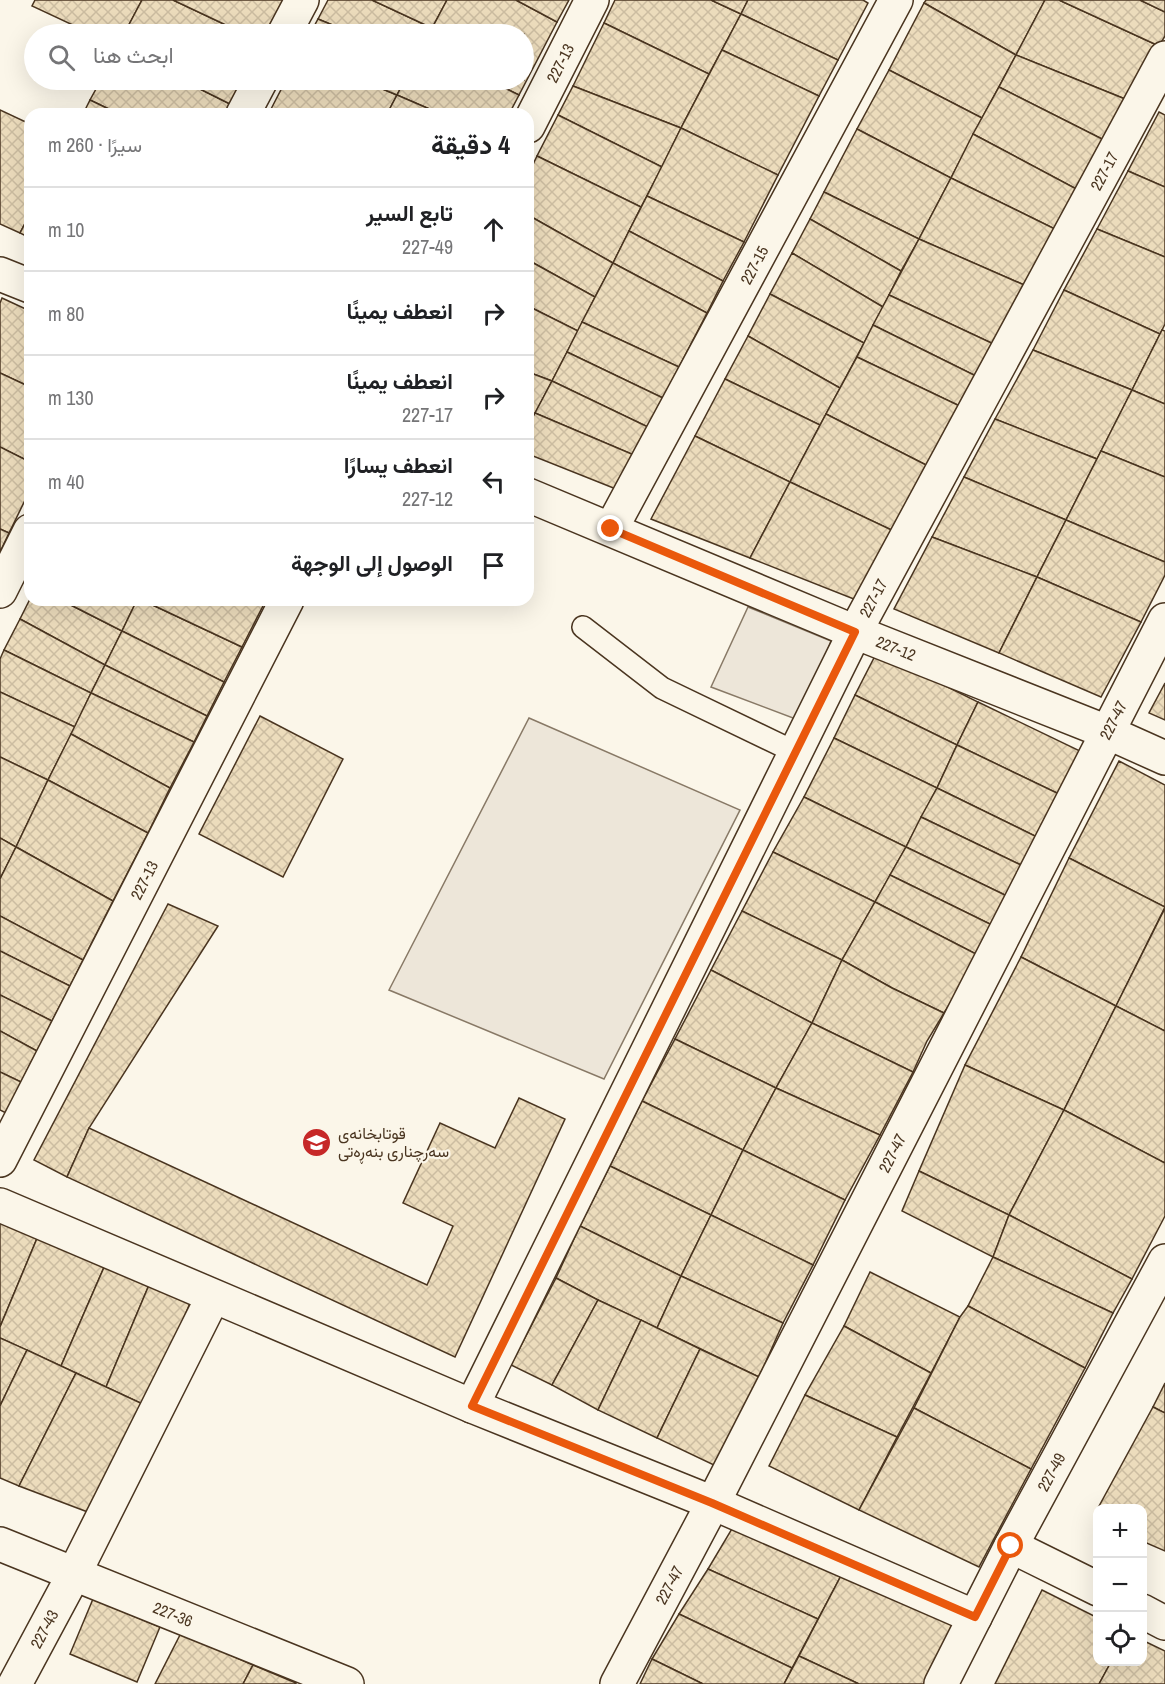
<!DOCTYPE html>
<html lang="ar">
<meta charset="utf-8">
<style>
body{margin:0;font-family:"Archivo Narrow",Vazirmatn,sans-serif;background:#f6f6f6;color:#202124;direction:rtl}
.controls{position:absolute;right:18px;bottom:18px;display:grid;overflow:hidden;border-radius:12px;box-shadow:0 6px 24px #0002}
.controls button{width:54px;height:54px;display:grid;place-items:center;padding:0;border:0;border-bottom:2px solid #e0e0e0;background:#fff;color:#202124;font:30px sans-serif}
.stop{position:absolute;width:18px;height:18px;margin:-14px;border:4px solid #ea580c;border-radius:50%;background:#fff}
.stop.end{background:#ea580c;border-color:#fff;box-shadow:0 2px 6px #0008}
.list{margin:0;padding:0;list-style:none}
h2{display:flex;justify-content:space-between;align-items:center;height:78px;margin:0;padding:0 24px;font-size:26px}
h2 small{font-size:20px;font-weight:400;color:#757577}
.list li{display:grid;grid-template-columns:39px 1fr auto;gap:18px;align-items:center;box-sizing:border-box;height:84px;padding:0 24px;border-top:2px solid #e0e0e0}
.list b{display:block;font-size:22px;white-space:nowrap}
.list p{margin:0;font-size:20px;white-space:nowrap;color:#757577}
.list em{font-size:20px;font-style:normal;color:#757577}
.icon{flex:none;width:33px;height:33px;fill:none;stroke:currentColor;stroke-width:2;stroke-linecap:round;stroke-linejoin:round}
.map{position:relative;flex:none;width:1165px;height:1684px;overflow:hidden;direction:ltr}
.search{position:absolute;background:#fff;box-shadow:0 6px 24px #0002;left:24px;top:24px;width:510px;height:66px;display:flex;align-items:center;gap:15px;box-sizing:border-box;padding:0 21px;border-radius:33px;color:#757577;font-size:22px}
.panel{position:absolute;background:#fff;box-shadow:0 6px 24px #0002;left:24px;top:108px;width:510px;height:498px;border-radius:18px;direction:rtl}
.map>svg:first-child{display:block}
.green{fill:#ede6d9;stroke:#887966;stroke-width:1.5}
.building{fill:url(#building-cross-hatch);stroke:#4a3520;stroke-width:1.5}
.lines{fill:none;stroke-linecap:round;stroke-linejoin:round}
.lane-casing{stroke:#4a3520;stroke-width:24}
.street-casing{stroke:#4a3520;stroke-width:36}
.lane{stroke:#fbf6e9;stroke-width:21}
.street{stroke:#fbf6e9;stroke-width:33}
.route{stroke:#ea580c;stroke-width:8}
.labels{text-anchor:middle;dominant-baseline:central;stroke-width:4.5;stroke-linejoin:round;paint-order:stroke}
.street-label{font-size:16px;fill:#4a3520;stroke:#fbf6e9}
.poi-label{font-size:16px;fill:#4a3520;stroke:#fbf6e9;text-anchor:start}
</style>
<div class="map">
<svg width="1165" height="1684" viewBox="0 0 1165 1684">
<defs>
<pattern id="building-cross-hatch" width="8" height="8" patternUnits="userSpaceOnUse" patternTransform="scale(1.5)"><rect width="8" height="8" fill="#ecdcbc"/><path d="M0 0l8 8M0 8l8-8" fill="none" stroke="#ccbda1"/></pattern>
</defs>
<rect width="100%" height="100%" fill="#fbf6e9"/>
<g class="green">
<path d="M748 607 831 641 801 721 711 687Z"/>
<path d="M529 718 740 810 604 1079 389 990Z"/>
</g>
<g class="building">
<path d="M35 0H142L124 34H92L32 6Z"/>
<path d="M142 0H173L245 34H124Z"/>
<path d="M173 0H283L266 34H245Z"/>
<path d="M328 0H372L432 28 429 34H354L318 19Z"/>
<path d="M372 0H447L432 28Z"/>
<path d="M447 0H516L557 22 519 95 488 80H524V34H429Z"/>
<path d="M516 0H569L557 22Z"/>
<path d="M615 0H711L741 14 709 74 604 23Z"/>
<path d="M711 0H748L741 14Z"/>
<path d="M748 0H863L868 3 838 60 741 14Z"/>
<path d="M926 0H1045L1016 55 924 3Z"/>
<path d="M1045 0H1059L1159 46 1130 101 1016 55Z"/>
<path d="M1059 0H1140L1165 12V36L1159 46Z"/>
<path d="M1140 0H1165V12Z"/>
<path d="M924 3 1016 55 982 118 889 70Z"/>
<path d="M741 14 838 60 819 96 722 50Z"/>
<path d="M318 19 354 34H310Z"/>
<path d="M604 23 709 74 681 128 573 86Z"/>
<path d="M722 50 819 96 778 175 681 128Z"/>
<path d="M1016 55 1130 101 1108 142 999 87Z"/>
<path d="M889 70 982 118 951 178 857 129Z"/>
<path d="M101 80H182L230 104 225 114H119L90 100Z"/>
<path d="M182 80H243L230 104Z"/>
<path d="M286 80H361L397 95 387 114H278L270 111Z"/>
<path d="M361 80H405L397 95Z"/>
<path d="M405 80H488L519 95 509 114H441L397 95Z"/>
<path d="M573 86 681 128 662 167 558 115Z"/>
<path d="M999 87 1108 142 1082 192 973 134Z"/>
<path d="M397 95 441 114H387Z"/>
<path d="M90 100 119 114H83Z"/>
<path d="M0 110 30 124V214L20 233 0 224Z"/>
<path d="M1159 112 1165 115V187L1128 171Z"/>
<path d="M558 115 662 167 641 207 537 156Z"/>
<path d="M681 128 778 175 744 242 647 196Z"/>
<path d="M857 129 951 178 919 239 824 192Z"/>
<path d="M973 134 1082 192 1061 232 951 178Z"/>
<path d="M537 156 641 207 613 263 528 215V175Z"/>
<path d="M1128 171 1165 187V257L1097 229Z"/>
<path d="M951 178 1061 232 1031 288 919 239Z"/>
<path d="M824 192 919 239 901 271 810 219Z"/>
<path d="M647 196 744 242 723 281 629 231Z"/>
<path d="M30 214V238L20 233Z"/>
<path d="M528 215 613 263 595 297 528 260Z"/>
<path d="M810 219 901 271 883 307 792 253Z"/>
<path d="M1097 229 1165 257V324L1160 334 1064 290Z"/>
<path d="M629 231 723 281 707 313 613 263Z"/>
<path d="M919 239 1031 288 1000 347 889 295Z"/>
<path d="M792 253 883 307 864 343 770 294Z"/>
<path d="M528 260 595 297 578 331 528 306Z"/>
<path d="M613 263 707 313 679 367 582 322Z"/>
<path d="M1064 290 1160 334 1132 390 1033 350Z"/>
<path d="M770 294 864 343 840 388 748 336Z"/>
<path d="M889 295 1000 347 982 379 873 325Z"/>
<path d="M2 298 30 311V387L0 373V303Z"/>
<path d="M528 306 578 331 552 381 528 372Z"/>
<path d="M582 322 679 367 663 398 567 352Z"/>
<path d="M873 325 982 379 966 409 857 357Z"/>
<path d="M1162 330 1165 331V404L1132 390Z"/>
<path d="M748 336 840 388 820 425 725 379Z"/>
<path d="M1033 350 1132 390 1097 459 995 419Z"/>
<path d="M567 352 663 398 648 427 552 381Z"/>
<path d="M857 357 966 409 934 469 826 414Z"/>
<path d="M528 372 552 381 528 427Z"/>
<path d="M0 373 30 387V462L0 447Z"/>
<path d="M725 379 820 425 790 482 695 436Z"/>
<path d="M552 381 648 427 634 455 535 413Z"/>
<path d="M1132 390 1165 404V477L1101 451Z"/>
<path d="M535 413 634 455 616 489 528 454V427Z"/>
<path d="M826 414 934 469 900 534 790 482Z"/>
<path d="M995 419 1097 459 1066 520 964 477Z"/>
<path d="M695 436 790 482 750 558 651 519Z"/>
<path d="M0 447 30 462V490L9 533 0 529Z"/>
<path d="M1101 451 1165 477V562L1066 520Z"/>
<path d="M964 477 1066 520 1037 577 932 537Z"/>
<path d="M790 482 900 534 864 603 750 558Z"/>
<path d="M1066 520 1165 562V575L1141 622 1037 577Z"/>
<path d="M0 529 9 533 0 552Z"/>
<path d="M932 537 1037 577 999 653 894 609Z"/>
<path d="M1037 577 1141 622 1101 697 999 653Z"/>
<path d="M30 599 61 600 122 631 105 665 20 619Z"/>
<path d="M61 600H137L122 631Z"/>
<path d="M137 600H142L242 647 224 682 122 631Z"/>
<path d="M142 600H266L242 647Z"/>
<path d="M20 619 105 665 91 693 4 650Z"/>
<path d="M122 631 224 682 207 716 105 665Z"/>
<path d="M4 650 91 693 75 727 0 692V659Z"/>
<path d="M877 652 978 702 957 745 855 695Z"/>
<path d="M105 665 207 716 194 742 91 693Z"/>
<path d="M1165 683V720L1149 713Z"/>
<path d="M0 692 75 727 48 780 0 757Z"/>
<path d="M91 693 194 742 170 788 71 734Z"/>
<path d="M855 695 957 745 937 788 834 738Z"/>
<path d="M978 702 1080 751 1059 794 957 745Z"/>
<path d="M260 716 343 759 283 877 199 834Z"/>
<path d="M71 734 170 788 148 833 48 780Z"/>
<path d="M834 738 937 788 906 847 804 797Z"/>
<path d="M957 745 1059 794 1037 837 937 788Z"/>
<path d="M0 757 48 780 16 847 0 838Z"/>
<path d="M1119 761 1165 785V907L1069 858Z"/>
<path d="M48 780 148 833 113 901 16 847Z"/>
<path d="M937 788 1037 837 1023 866 921 817Z"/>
<path d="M804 797 906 847 875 902 773 852Z"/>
<path d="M921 817 1023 866 1007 896 906 847Z"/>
<path d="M0 838 16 847 0 879Z"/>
<path d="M16 847 113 901 83 960 0 916V879Z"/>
<path d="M906 847 1007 896 992 925 890 875Z"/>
<path d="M773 852 875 902 842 960 742 911Z"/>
<path d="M1069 858 1165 907 1116 1006 1021 957Z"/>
<path d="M890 875 992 925 976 954 875 902Z"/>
<path d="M875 902 976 954 962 984 944 1013 892 988 842 960Z"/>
<path d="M168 904 218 926 89 1128 67 1177 34 1160Z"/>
<path d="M1165 908V1031L1116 1006Z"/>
<path d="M742 911 842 960 812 1023 711 970Z"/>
<path d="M0 916 83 960 70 986 0 951Z"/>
<path d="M0 951 70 986 52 1021 0 995Z"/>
<path d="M1021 957 1116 1006 1064 1110 965 1065Z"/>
<path d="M842 960 892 988 944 1013 927 1041 913 1072 812 1023Z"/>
<path d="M711 970 812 1023 776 1088 675 1039Z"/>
<path d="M0 995 52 1021 37 1051 0 1031Z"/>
<path d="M1116 1006 1165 1031V1163L1064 1110Z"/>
<path d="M812 1023 913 1072 880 1135 776 1088Z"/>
<path d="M0 1031 37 1051 21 1082 0 1072Z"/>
<path d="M675 1039 776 1088 743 1150 642 1101Z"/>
<path d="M965 1065 1064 1110 1009 1215 919 1171Z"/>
<path d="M0 1072 21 1082 6 1113 0 1110Z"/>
<path d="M776 1088 880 1135 845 1200 743 1150Z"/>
<path d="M519 1098 565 1119 455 1357 67 1177 89 1128 427 1285 453 1226 403 1203 440 1123 495 1148Z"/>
<path d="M642 1101 743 1150 711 1215 610 1166Z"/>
<path d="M1064 1110 1165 1163V1216L1132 1279 1009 1215Z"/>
<path d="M743 1150 845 1200 813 1265 711 1215Z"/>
<path d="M610 1166 711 1215 681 1276 580 1226Z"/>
<path d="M919 1171 1009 1215 993 1257 902 1211Z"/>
<path d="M711 1215 813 1265 783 1323 681 1276Z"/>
<path d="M1009 1215 1132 1279 1113 1313 993 1257Z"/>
<path d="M0 1219 38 1236 0 1327Z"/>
<path d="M580 1226 681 1276 657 1328 598 1300 556 1278Z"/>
<path d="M38 1236 105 1265 61 1366 0 1338V1327Z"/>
<path d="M993 1257 1113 1313 1085 1368 968 1306Z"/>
<path d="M105 1265 149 1285 106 1387 61 1366Z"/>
<path d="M870 1272 960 1317 931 1373 844 1326Z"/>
<path d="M681 1276 783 1323 759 1377 657 1328Z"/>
<path d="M556 1278 598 1300 552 1385 511 1365Z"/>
<path d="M149 1285 190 1303 147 1406 106 1387Z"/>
<path d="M598 1300 641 1320 598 1410 552 1385Z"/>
<path d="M968 1306 1085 1368 1031 1469 914 1408 960 1317Z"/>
<path d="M641 1320 700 1349 657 1438 598 1410Z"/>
<path d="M844 1326 931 1373 897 1437 805 1395Z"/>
<path d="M0 1338 27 1350 0 1406Z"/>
<path d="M700 1349 759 1377 716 1466 657 1438Z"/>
<path d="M27 1350 76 1373 19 1486 0 1478V1406Z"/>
<path d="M76 1373 147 1406 93 1514 19 1486Z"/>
<path d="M1165 1383V1413L1153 1407Z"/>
<path d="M805 1395 897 1437 859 1510 769 1466Z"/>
<path d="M1153 1407 1165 1413V1551L1142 1541V1508H1098Z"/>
<path d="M914 1408 1031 1469 979 1567 859 1510Z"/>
<path d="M736 1522 844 1570 818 1619 708 1569Z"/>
<path d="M708 1569 818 1619 792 1668 679 1614Z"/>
<path d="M844 1570 962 1623 930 1684H859L799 1656Z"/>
<path d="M1042 1590 1098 1618V1662H1111L1099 1684H995Z"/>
<path d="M93 1599 160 1627 137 1682 70 1654Z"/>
<path d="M679 1614 792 1668 784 1684H703L652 1659Z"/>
<path d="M181 1633 253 1665 243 1684H155Z"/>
<path d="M1142 1640 1165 1651V1684H1099L1111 1662H1142Z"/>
<path d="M799 1656 859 1684H784Z"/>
<path d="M652 1659 703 1684H640Z"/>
<path d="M253 1665 296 1683V1684H243Z"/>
</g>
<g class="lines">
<defs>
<path id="lane" d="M583 627 662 688 795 752"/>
<g id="street">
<path d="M284 34 302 0"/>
<path d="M243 114 261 80"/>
<path d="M528 126 592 0"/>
<path d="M0 274 30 286"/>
<path d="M528 495 855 632 1107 732 1165 758"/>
<path d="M611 529 896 0"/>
<path d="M0 591 30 531"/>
<path d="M0 1160 287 600"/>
<path d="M0 1205 472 1406 713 1503 975 1617"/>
<path d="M472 1406 855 632 1165 58"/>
<path d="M0 1544 347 1684"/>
<path d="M1011 1546 1098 1589"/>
<path d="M1142 1611 1165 1623"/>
<path d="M15 1684 74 1574 213 1297"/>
<path d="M617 1684 713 1503 1165 620"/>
<path d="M941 1684 1011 1546 1165 1261"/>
</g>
</defs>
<use href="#lane" class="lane-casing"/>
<use href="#street" class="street-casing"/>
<use href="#lane" class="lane"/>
<use href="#street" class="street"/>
</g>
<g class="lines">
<path class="route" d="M611 529 855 632 472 1406 712 1503 975 1617 1011 1546"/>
</g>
<defs>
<symbol id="school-disc" viewBox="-11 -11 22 22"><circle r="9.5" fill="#c62828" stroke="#fbf6e9"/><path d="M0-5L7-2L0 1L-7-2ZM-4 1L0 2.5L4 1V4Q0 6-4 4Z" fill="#fff"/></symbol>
</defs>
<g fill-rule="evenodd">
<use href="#school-disc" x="300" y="1126" width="33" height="33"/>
</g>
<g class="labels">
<g class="street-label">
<text transform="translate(560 63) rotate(-63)">227-13</text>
<text transform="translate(1104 171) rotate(-62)">227-17</text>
<text transform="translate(754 265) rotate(-62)">227-15</text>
<text transform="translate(873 598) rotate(-62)">227-17</text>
<text transform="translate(896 648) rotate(22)">227-12</text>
<text transform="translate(1113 720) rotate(-63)">227-47</text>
<text transform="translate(144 880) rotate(-63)">227-13</text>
<text transform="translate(892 1153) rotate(-63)">227-47</text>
<text transform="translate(1051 1472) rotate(-62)">227-49</text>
<text transform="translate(669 1585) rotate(-62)">227-47</text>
<text transform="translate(173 1614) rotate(22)">227-36</text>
<text transform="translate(44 1629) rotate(-62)">227-43</text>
</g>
<g class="poi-label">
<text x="338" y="1133">قوتابخانەی<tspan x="338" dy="18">سەرچناری بنەڕەتی</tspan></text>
</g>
</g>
</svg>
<div class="controls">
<button>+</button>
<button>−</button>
<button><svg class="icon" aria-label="locate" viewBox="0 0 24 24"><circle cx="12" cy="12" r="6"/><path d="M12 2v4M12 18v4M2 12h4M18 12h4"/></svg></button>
</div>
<div class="stop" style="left:1011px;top:1546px"></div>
<div class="stop end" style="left:611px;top:529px"></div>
<div class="search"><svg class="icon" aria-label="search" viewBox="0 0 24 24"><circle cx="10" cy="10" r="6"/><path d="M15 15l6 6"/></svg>ابحث هنا</div>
<section class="panel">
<h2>4 دقيقة<small>سيرًا · 260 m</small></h2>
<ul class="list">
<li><svg class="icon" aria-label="ahead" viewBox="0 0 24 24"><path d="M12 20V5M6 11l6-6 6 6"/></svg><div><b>تابع السير</b><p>227-49</p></div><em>10 m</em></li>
<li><svg class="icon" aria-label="right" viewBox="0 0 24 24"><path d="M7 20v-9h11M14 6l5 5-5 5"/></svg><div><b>انعطف يمينًا</b></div><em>80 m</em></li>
<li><svg class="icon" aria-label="right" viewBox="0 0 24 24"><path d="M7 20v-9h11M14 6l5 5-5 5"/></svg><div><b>انعطف يمينًا</b><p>227-17</p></div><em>130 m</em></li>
<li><svg class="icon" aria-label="left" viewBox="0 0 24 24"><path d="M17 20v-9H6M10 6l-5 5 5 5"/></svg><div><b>انعطف يسارًا</b><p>227-12</p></div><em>40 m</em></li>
<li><svg class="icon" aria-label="arrive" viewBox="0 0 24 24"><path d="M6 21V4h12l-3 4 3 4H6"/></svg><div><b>الوصول إلى الوجهة</b></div></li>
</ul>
</section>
</div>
